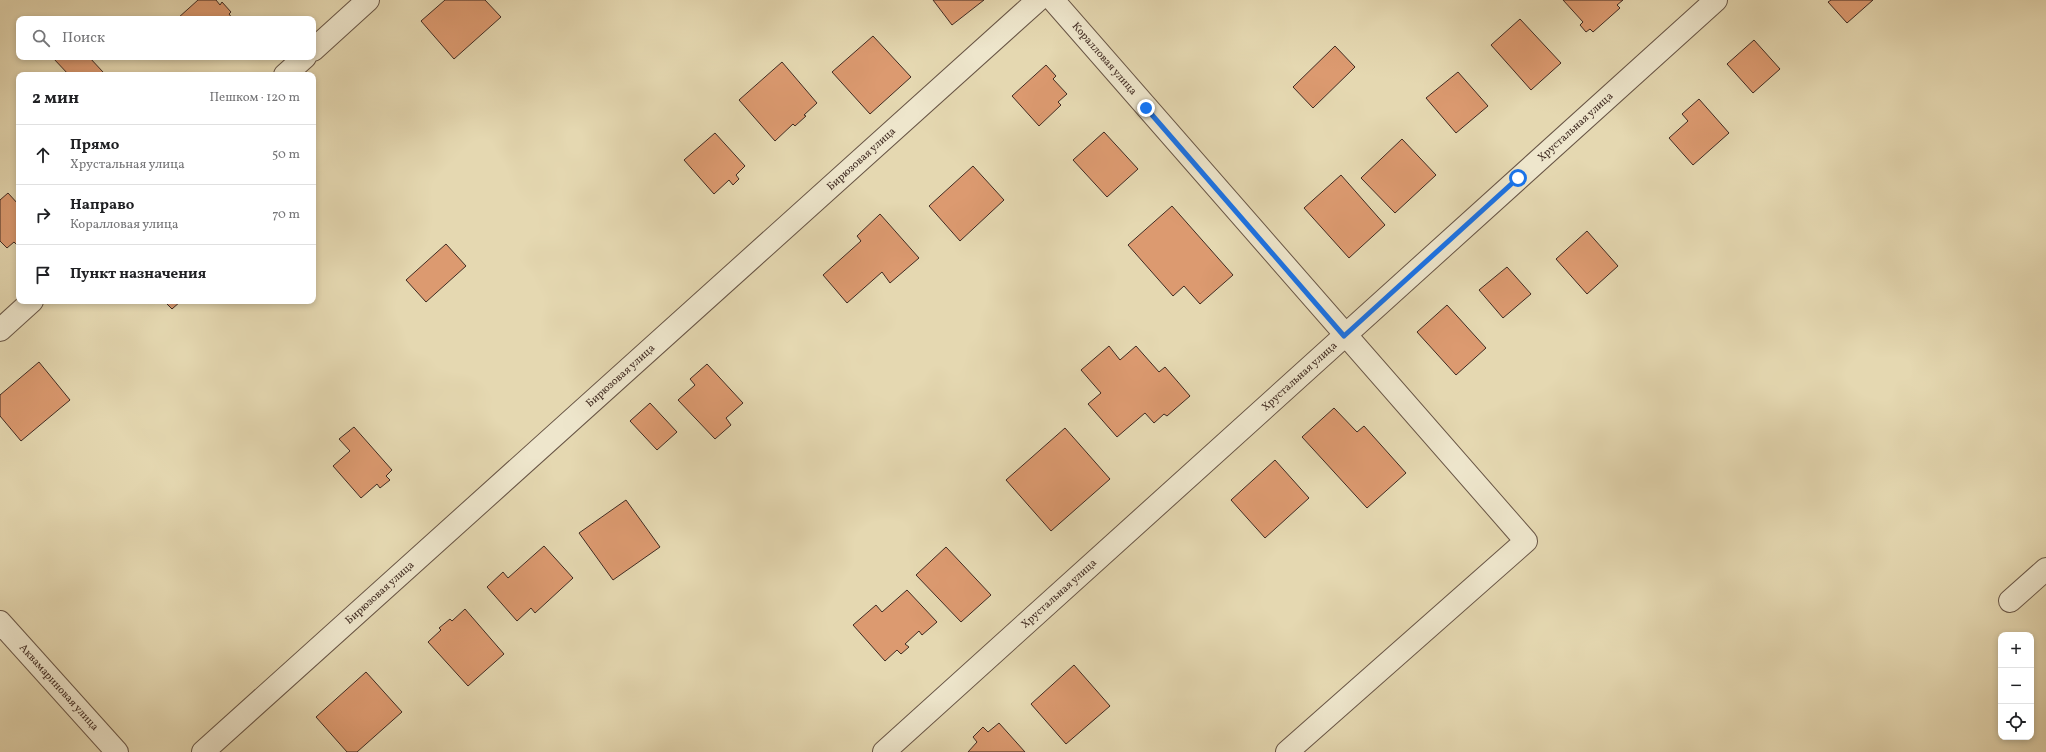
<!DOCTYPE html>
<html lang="ru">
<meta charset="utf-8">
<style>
body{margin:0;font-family:Vollkorn,serif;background:#f2f2f2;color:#202124}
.controls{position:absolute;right:12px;bottom:12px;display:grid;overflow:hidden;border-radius:8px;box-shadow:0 2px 6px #0003}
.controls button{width:36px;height:36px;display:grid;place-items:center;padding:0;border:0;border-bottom:1px solid #e0e0e0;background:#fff;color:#202124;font:20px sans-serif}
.stop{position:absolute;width:12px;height:12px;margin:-9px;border:3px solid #1a73e8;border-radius:50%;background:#fff}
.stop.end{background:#1a73e8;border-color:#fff;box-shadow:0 1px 4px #0008}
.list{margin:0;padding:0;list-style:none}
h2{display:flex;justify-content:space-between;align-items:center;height:52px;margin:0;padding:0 16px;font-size:17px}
h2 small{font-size:13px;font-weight:400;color:#757577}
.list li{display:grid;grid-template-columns:26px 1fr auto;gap:12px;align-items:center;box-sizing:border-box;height:60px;padding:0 16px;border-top:1px solid #e0e0e0}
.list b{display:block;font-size:15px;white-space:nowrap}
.list p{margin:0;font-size:13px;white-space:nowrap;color:#757577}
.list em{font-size:13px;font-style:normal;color:#757577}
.icon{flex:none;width:22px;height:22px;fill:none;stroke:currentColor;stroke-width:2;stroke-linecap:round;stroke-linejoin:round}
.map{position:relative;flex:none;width:2046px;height:752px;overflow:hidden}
.search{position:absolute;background:#fff;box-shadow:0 2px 6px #0003;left:16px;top:16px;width:300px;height:44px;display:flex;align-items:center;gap:10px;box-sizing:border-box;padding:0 14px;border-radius:8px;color:#757577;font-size:15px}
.panel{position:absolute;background:#fff;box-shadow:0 2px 6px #0003;left:16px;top:72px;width:300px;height:232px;border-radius:8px}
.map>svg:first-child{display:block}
.building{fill:#dc9a70;stroke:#402b22}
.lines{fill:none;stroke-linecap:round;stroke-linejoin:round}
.minor-casing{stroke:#695646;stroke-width:24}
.minor{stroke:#eee6cc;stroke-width:22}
.route{stroke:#1a73e8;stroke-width:5}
.labels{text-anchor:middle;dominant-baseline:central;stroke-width:3.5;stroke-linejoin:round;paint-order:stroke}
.street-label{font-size:11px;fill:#402b22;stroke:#eee6cc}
</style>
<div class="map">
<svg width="2046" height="752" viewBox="0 0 2046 752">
<rect width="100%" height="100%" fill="#e5d8b1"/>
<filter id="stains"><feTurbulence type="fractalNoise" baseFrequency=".005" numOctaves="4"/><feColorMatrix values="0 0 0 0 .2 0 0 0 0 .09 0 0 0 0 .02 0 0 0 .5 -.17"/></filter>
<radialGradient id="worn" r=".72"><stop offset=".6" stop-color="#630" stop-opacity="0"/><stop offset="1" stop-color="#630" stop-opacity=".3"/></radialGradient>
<g class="building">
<path d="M198 0H216L220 5 222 2 231 12 229 14 233 19H180L178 18Z"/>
<path d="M445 0H485L501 17 454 59 421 21Z"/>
<path d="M933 0H984L952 25Z"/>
<path d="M1563 0H1623L1617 5 1620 8 1593 32 1590 29 1586 32 1580 25 1583 22Z"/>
<path d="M1831 0H1873L1847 23 1828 2Z"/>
<path d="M1520 19 1561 63 1531 90 1491 45Z"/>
<path d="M873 36 911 77 870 114 832 72Z"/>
<path d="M1754 40 1780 69 1753 93 1727 64Z"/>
<path d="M1335 46 1355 67 1313 108 1293 87Z"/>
<path d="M55 57H89L103 72 99 75H69L53 58Z"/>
<path d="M782 62 817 103 804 115 806 116 795 126 793 124 775 141 739 100Z"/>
<path d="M1046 65 1056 76 1053 79 1067 94 1058 102 1061 105 1039 126 1012 96Z"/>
<path d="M1458 72 1488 106 1456 133 1426 98Z"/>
<path d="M1699 99 1729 133 1693 165 1669 138 1688 121 1682 114Z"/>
<path d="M1104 132 1138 169 1107 197 1073 160Z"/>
<path d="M715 133 745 166 736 175 739 179 733 185 729 180 714 194 684 160Z"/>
<path d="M1402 139 1436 175 1395 213 1361 178Z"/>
<path d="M973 166 1004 200 960 241 929 206Z"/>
<path d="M1341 175 1385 225 1349 258 1304 208Z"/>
<path d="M8 193 19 205V247L14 242 7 248 0 241V200Z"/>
<path d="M1172 206 1233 275 1200 304 1184 286 1173 296 1128 245Z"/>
<path d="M880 214 919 258 890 283 882 272 847 303 823 275 861 241 857 236Z"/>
<path d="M1587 231 1618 266 1587 294 1556 259Z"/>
<path d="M446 244 466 266 426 302 406 280Z"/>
<path d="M1507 267 1531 294 1503 318 1479 290Z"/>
<path d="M164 301H181L172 309Z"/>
<path d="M1447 305 1486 348 1456 375 1417 332Z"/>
<path d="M1109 346 1120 360 1136 346 1159 372 1165 367 1190 396 1167 416 1164 414 1154 423 1145 413 1117 437 1088 404 1101 393 1081 370Z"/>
<path d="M39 362 70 400 21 441 0 416V395Z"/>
<path d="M707 364 743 403 726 418 731 425 715 439 678 400 695 385 690 379Z"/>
<path d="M650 403 677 432 657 450 630 421Z"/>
<path d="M1334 408 1357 432 1364 426 1406 473 1367 508 1302 437Z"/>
<path d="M354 427 392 470 386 476 390 480 380 488 377 484 361 498 333 466 350 451 339 439Z"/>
<path d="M1065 428 1110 479 1051 531 1006 480Z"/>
<path d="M1275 460 1309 498 1265 538 1231 500Z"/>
<path d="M626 500 660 547 613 580 579 533Z"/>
<path d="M544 546 573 578 535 613 531 608 517 621 487 587 503 572 508 578Z"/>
<path d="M946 547 991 595 961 622 916 575Z"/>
<path d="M907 590 937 622 922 635 919 631 905 644 909 647 901 654 897 650 885 661 853 625 876 605 882 612Z"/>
<path d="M465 609 504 654 468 686 428 642 441 630 439 628 450 619 452 621Z"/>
<path d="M1074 665 1110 706 1066 744 1031 704Z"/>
<path d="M366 672 402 712 357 752H347L316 717Z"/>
<path d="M999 723 1025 752H968L977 742 973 737 983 727 988 732Z"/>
</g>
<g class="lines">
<defs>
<g id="minor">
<path id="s1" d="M1053 0 1526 541 1287 752"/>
<path d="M313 50 368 0"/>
<path d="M285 75 305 57"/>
<path d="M0 330 32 301"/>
<path d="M2010 601 2046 569"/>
<path id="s2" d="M0 622 117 752"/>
<path id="s3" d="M203 752 1038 0"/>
<path id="s4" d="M884 752 1716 0"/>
</g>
</defs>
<use href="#minor" class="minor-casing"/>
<use href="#minor" class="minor"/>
</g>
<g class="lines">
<path class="route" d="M1146 108 1344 336 1518 178"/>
</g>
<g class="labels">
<g class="street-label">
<text stroke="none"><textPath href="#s1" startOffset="78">Коралловая улица</textPath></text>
<text stroke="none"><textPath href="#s4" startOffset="932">Хрустальная улица</textPath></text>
<text stroke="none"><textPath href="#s3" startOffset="886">Бирюзовая улица</textPath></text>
<text stroke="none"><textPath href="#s3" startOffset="562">Бирюзовая улица</textPath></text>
<text stroke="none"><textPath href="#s4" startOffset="560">Хрустальная улица</textPath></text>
<text stroke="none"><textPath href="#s3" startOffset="238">Бирюзовая улица</textPath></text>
<text stroke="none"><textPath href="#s4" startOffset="236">Хрустальная улица</textPath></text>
<text stroke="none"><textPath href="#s2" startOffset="88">Аквамариновая улица</textPath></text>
</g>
</g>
<rect width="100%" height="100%" filter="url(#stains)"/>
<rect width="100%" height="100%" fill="url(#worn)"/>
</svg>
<div class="controls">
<button>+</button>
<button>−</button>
<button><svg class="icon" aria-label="locate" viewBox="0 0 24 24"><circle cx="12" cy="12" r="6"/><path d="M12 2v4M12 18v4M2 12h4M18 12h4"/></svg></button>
</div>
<div class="stop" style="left:1518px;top:178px"></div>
<div class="stop end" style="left:1146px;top:108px"></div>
<div class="search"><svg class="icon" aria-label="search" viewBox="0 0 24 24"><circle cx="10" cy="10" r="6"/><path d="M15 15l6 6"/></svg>Поиск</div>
<section class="panel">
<h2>2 мин<small>Пешком · 120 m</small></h2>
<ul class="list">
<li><svg class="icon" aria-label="ahead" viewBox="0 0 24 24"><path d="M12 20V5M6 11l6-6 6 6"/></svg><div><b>Прямо</b><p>Хрустальная улица</p></div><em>50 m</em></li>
<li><svg class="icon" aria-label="right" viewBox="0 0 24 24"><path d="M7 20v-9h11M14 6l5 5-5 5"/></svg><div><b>Направо</b><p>Коралловая улица</p></div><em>70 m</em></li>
<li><svg class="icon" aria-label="arrive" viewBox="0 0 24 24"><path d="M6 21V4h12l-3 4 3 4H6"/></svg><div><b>Пункт назначения</b></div></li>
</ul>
</section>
</div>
